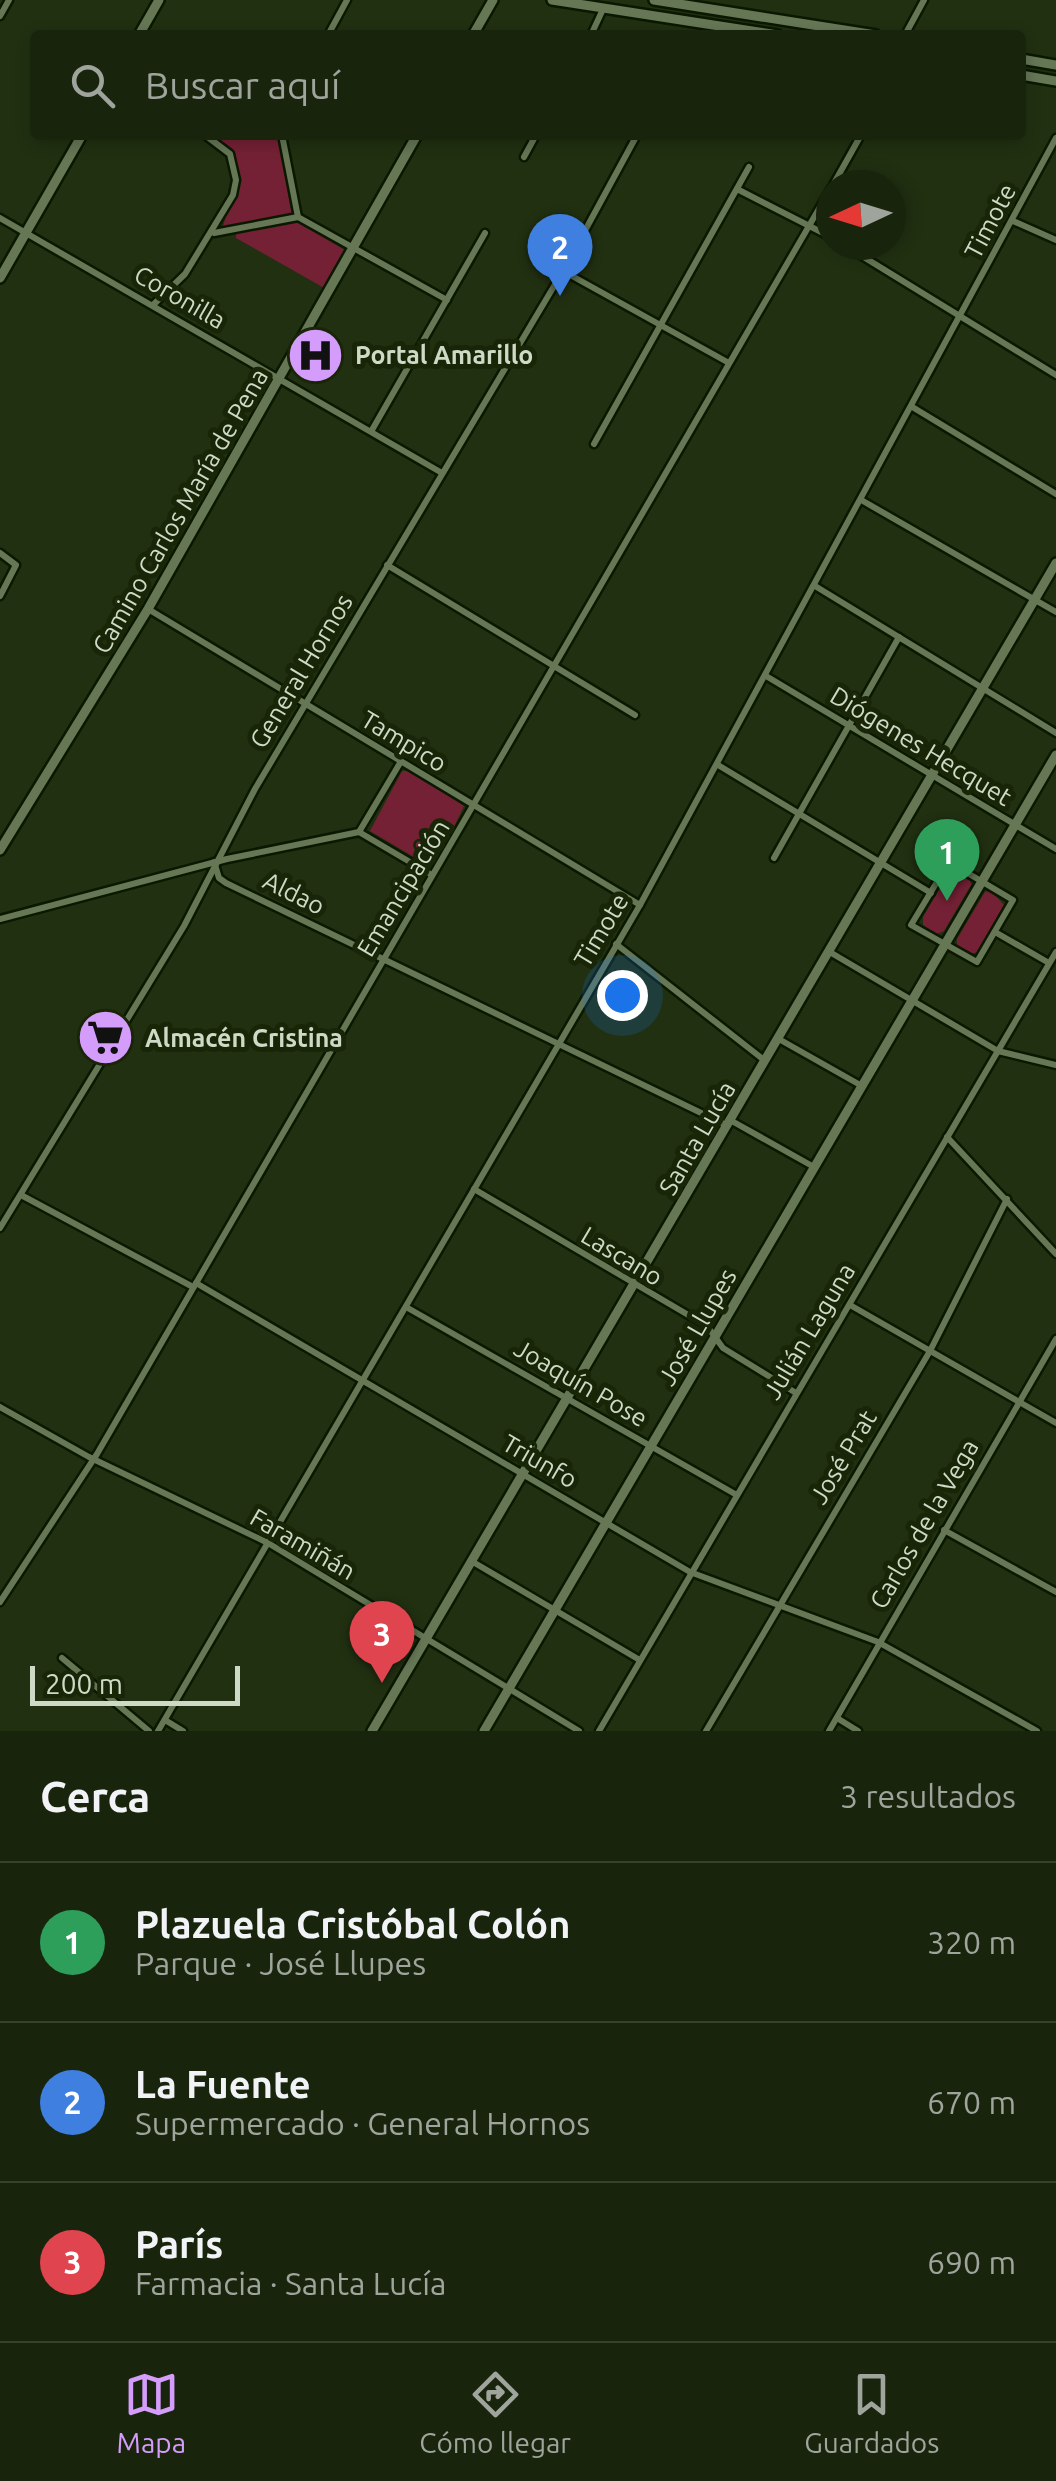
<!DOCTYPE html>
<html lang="es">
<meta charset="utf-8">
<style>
body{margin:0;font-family:Ubuntu,sans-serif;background:#26301b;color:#f1f3f6}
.compass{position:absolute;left:816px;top:170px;width:90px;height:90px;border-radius:50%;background:#19240d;box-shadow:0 5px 15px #0003;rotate:266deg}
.scale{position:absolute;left:30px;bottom:25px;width:210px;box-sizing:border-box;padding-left:10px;border:5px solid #ced9c6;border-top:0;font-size:28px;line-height:35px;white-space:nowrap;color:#ced9c6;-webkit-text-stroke:8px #182607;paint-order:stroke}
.you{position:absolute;left:622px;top:995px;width:35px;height:35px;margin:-25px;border:8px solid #fff;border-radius:50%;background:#1a73e8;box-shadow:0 0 0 15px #1a73e833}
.badge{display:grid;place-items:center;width:65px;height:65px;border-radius:50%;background:#d49cfb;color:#fff;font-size:32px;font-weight:700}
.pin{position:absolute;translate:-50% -82px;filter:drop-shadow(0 2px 5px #0008)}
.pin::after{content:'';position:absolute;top:52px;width:35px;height:30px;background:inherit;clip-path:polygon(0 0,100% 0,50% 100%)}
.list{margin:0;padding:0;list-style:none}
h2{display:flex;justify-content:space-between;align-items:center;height:130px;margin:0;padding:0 40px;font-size:42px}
h2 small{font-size:32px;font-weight:400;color:#9fa49d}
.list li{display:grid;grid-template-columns:65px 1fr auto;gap:30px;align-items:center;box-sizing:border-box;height:160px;padding:0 40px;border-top:2px solid #37412e}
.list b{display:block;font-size:38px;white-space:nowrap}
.list p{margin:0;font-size:32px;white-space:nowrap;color:#9fa49d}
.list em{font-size:32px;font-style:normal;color:#9fa49d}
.icon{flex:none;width:55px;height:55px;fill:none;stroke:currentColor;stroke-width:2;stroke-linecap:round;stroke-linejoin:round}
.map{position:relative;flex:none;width:1056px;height:1731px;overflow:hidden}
.search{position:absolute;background:#19240d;box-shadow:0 5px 15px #0003;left:30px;right:30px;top:30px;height:110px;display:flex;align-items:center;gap:25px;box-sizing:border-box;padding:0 35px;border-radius:10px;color:#9fa49d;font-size:38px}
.sheet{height:610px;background:#19240d}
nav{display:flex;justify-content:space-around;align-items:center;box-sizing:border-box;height:140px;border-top:2px solid #37412e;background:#19240d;font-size:28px;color:#9fa49d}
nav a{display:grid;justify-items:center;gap:5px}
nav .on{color:#d49cfb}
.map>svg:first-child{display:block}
.green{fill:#752135}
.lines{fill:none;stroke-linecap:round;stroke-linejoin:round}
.street-casing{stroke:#0a1800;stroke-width:11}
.secondary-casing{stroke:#0a1800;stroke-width:14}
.street{stroke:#657755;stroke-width:6}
.secondary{stroke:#657755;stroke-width:9}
.labels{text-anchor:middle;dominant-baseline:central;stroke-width:10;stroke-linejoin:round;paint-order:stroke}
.street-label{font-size:25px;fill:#ced9c6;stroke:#182607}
.poi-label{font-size:25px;font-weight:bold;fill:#ced9c6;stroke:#182607;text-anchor:start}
</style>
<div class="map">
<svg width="1056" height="1731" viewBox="0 0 1056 1731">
<rect width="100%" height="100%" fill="#213011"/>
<g class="green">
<path d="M210 135H278L292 216 223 227C234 185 258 170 210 135Z"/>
<path d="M298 222 348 252 326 289 236 238V231Z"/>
<path d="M402 771H410L464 806 437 862 429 866 370 831Z"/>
<path d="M957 870 970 878 971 885 944 931 937 934 923 925V917L949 873Z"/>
<path d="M991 891 1004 905 978 952 969 954 957 947V939L985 892Z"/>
</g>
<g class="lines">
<defs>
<g id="street">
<path d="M0 16 9 0"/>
<path d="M328 35 347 0"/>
<path d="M591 35 604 7"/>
<path d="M905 35 924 0"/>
<path d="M282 135 298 217 447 300"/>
<path d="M524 157 536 135"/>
<path d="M833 185 861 135"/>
<path d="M737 189 831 237"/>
<path d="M0 218 442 473"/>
<path d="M1013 221 1056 240"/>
<path d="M214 233 298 217"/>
<path d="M844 245 1056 375"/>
<path d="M563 271 729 363"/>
<path d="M153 305 185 274 233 195 236 180 230 154 205 135"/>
<path d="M914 408 1056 494"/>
<path d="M372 430 485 233"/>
<path d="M594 444 749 167"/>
<path d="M863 501 1056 612"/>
<path d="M0 553 16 565 0 596"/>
<path d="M387 565 635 715"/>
<path d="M815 586 1056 733"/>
<path d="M148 609 640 905"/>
<path d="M766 676 1056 849"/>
<path d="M718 765 931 893"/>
<path d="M359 832 400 763"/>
<path d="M774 858 899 637"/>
<path d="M214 862 219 878 226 883 726 1125"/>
<path d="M949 862 1013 900 977 962 911 925Z"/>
<path d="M0 919 227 859 359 832 432 875"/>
<path d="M995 932 1049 963"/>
<path d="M616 944 764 1060"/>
<path d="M828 951 998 1051 1056 1065"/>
<path d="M777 1038 862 1086"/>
<path d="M730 1120 814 1167"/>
<path d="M947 1137 1056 1254"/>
<path d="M474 1189 707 1326 723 1348 796 1393"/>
<path d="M21 1195 193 1287"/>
<path d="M0 1228 184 926 255 789 563 271 637 135"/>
<path d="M196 1283 690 1572 878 1642 1037 1731"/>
<path d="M850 1305 1056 1423"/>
<path d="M406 1307 735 1494"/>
<path d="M0 1407 89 1457 268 1543 579 1731"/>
<path d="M944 1530 1056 1592"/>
<path d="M473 1562 638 1659"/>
<path d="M0 1602 97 1454 831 188"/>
<path d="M62 1658 149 1731"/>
<path d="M837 1718 858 1731"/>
<path d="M165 1720 183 1731"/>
<path d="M158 1731 640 905 1056 138"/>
<path d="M599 1731 1056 952"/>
<path d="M706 1731 930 1351 1007 1199"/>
<path d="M829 1731 1056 1339"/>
</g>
<g id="secondary">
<path d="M552 0 778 35"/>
<path d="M654 0 876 35"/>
<path d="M139 35 159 0"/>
<path d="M473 35 493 0"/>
<path d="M1021 59 1056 65"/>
<path d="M1021 75 1056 81"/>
<path d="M0 278 82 135"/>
<path d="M0 850 148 609 417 135"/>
<path d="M372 1731 1056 563"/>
<path d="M484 1731 1056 755"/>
</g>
</defs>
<use href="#street" class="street-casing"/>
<use href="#secondary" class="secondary-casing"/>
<use href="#street" class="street"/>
<use href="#secondary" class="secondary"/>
</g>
<defs>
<symbol id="hospital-disc" viewBox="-11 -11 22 22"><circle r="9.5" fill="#d49cfb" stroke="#182607"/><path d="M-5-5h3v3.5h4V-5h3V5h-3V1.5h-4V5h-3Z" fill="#111"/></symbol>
<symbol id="supermarket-disc" viewBox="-11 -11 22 22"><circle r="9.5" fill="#d49cfb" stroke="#182607"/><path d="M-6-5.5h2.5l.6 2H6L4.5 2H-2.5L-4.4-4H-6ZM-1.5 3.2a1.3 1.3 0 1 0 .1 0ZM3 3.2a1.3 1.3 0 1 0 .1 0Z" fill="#111"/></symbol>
</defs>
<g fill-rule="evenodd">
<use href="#hospital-disc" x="284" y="324" width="63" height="63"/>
<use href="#supermarket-disc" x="74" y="1006" width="63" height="63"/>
</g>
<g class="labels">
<g class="street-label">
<text transform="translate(990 221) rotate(-62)">Timote</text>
<text transform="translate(180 297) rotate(30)">Coronilla</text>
<text transform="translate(180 511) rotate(-60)">Camino Carlos María de Pena</text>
<text transform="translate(301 671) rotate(-59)">General Hornos</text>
<text transform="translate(404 741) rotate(31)">Tampico</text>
<text transform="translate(921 746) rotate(31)">Diógenes Hecquet</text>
<text transform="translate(403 888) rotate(-59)">Emancipación</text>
<text transform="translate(294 893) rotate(26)">Aldao</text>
<text transform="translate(601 930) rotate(-59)">Timote</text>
<text transform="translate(697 1138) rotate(-60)">Santa Lucía</text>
<text transform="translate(622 1256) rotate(31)">Lascano</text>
<text transform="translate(697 1327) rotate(-60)">José Llupes</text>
<text transform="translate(809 1331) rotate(-59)">Julián Laguna</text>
<text transform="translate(581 1383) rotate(30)">Joaquín Pose</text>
<text transform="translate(843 1457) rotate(-59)">José Prat</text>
<text transform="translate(540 1461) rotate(30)">Triunfo</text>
<text transform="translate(924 1524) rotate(-60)">Carlos de la Vega</text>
<text transform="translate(303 1544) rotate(30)">Faramiñán</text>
</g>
<g class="poi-label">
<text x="355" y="355">Portal Amarillo</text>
<text x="145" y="1038">Almacén Cristina</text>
</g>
</g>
</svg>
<svg class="compass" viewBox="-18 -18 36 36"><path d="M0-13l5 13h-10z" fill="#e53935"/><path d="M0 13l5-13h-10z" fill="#9fa49d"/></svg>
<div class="scale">200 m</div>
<div class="you"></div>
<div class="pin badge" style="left:947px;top:901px;background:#2e9e5b">1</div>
<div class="pin badge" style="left:560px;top:296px;background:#3f7fe0">2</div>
<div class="pin badge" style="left:382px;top:1683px;background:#e0444e">3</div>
<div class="search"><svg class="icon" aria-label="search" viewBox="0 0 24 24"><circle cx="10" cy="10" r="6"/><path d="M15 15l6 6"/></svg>Buscar aquí</div>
</div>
<section class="sheet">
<h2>Cerca<small>3 resultados</small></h2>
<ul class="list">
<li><span class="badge" style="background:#2e9e5b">1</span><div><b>Plazuela Cristóbal Colón</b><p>Parque · José Llupes</p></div><em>320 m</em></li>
<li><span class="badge" style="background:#3f7fe0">2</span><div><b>La Fuente</b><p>Supermercado · General Hornos</p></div><em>670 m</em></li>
<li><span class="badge" style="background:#e0444e">3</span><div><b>París</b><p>Farmacia · Santa Lucía</p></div><em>690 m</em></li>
</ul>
</section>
<nav>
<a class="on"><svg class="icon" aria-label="map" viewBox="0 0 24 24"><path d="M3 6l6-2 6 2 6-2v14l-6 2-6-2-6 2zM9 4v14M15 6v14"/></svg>Mapa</a>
<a><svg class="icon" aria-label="directions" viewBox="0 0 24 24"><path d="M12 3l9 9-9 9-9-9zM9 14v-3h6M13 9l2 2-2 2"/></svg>Cómo llegar</a>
<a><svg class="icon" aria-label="saved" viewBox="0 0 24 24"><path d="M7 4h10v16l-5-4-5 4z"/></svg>Guardados</a>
</nav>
